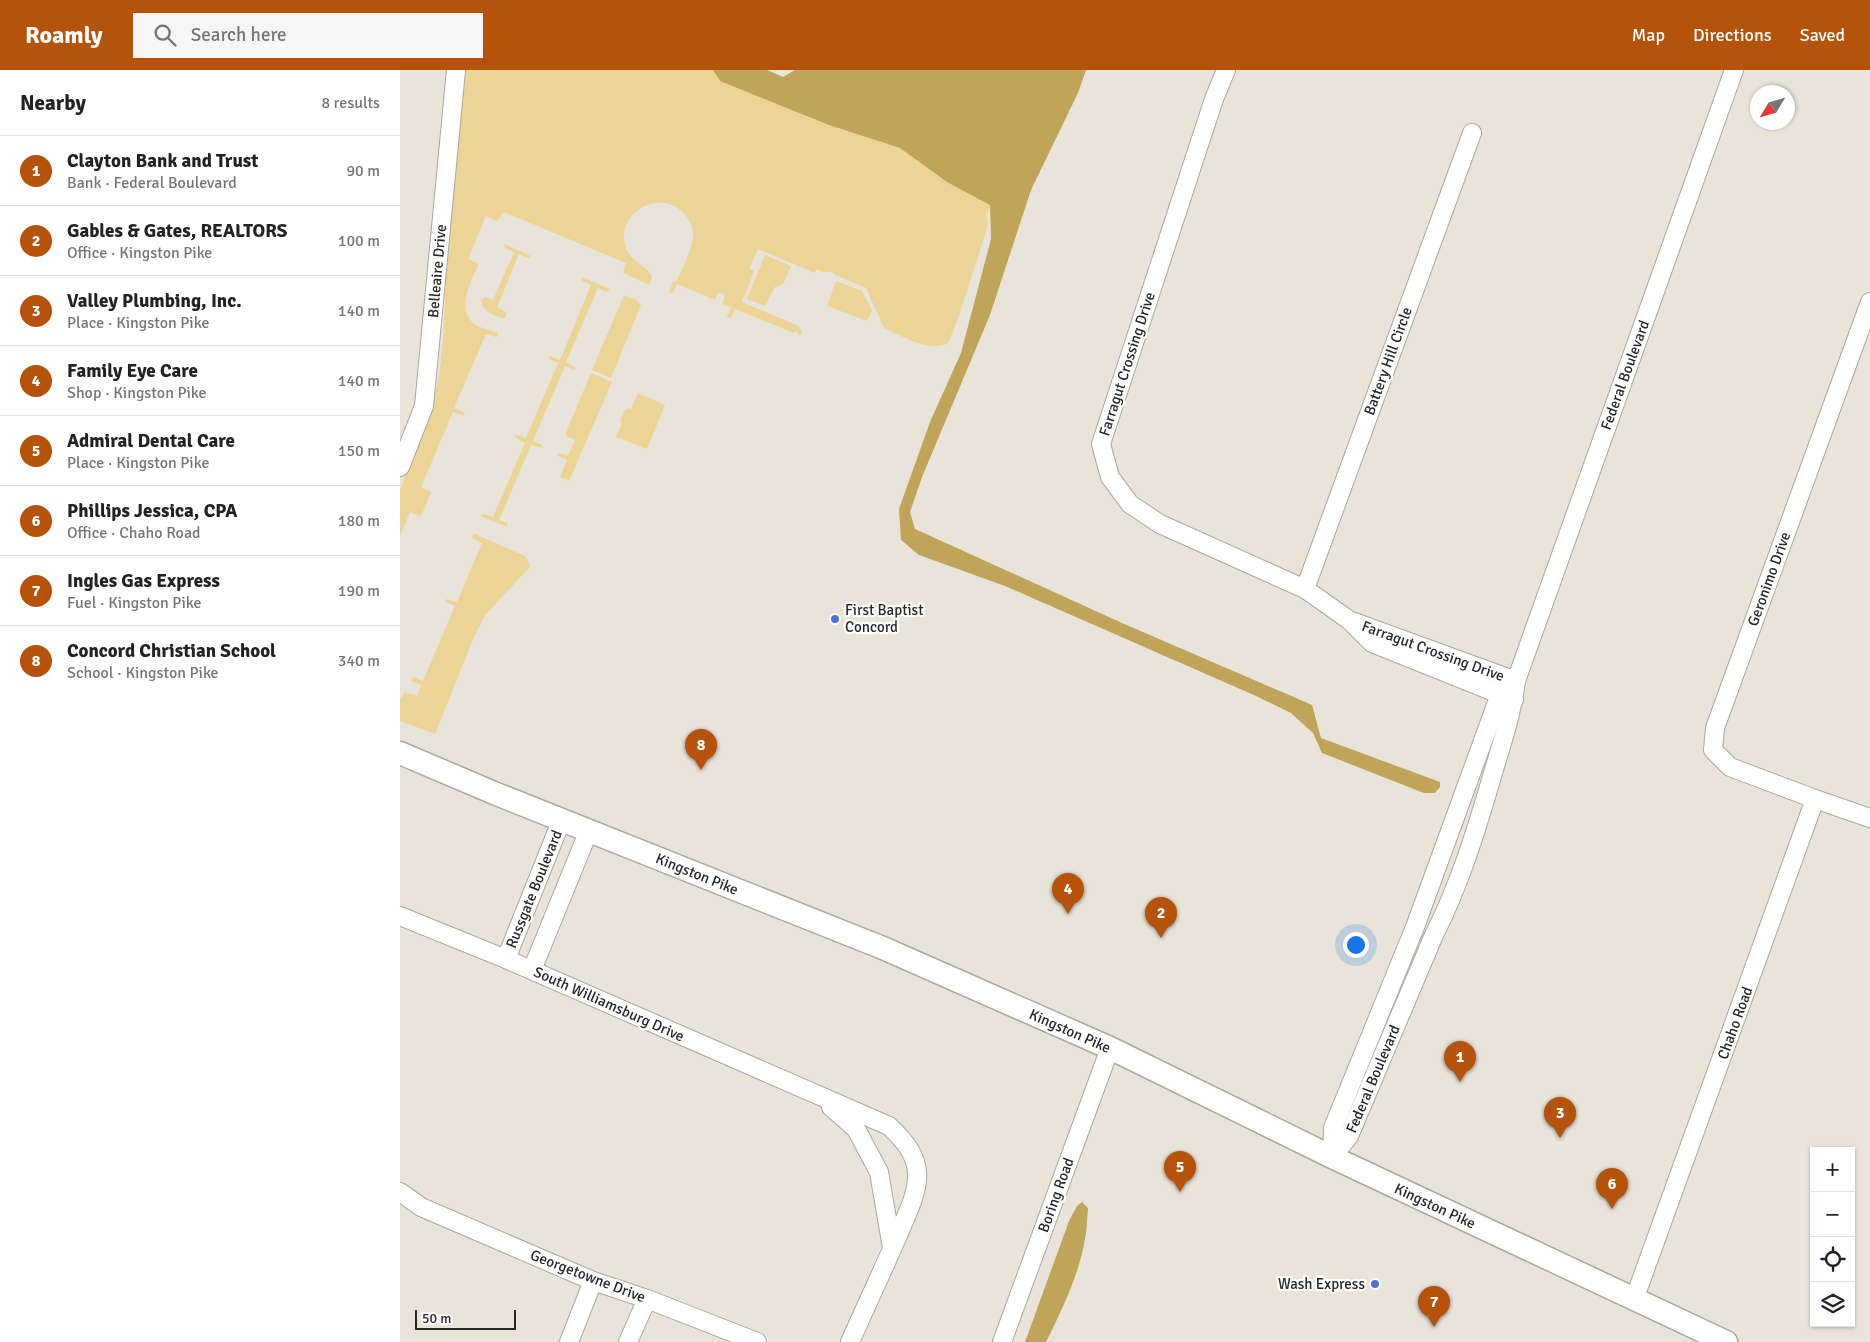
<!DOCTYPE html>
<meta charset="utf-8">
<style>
body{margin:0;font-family:Signika,sans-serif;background:#f6f6f6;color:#222}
.controls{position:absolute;right:15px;bottom:15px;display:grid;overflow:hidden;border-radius:0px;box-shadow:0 1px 4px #0004}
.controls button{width:45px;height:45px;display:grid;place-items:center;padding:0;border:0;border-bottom:1px solid #e0e0e0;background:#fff;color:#222;font:25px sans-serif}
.compass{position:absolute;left:1350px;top:15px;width:45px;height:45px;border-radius:50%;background:#fff;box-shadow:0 1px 4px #0004;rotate:232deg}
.scale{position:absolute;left:15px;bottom:12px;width:101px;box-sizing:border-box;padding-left:5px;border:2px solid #292724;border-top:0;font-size:14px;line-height:18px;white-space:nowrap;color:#292724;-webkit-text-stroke:4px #fff;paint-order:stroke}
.you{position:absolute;left:955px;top:874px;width:18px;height:18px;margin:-12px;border:4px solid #fff;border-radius:50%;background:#1a73e8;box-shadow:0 0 0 8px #1a73e833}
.badge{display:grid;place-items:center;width:32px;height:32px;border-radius:50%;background:#b45309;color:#fff;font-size:16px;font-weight:700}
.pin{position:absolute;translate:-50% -41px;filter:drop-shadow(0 1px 2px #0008)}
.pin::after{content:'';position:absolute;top:26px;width:18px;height:15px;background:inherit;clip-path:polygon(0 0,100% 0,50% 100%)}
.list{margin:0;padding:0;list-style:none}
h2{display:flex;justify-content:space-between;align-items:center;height:65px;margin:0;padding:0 20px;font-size:21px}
h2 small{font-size:16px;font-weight:400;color:#767676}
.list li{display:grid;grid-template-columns:32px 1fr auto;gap:15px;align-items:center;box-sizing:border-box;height:70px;padding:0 20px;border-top:1px solid #e0e0e0}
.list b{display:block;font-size:19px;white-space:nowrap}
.list p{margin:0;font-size:16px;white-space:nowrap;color:#767676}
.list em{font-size:16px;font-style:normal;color:#767676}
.icon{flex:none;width:28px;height:28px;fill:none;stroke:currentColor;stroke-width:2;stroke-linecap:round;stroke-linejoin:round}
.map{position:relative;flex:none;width:1470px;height:1272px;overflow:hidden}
header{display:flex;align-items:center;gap:30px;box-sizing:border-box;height:70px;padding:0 25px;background:#b45309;color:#fff}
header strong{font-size:24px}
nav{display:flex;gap:28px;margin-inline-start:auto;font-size:18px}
.search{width:350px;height:45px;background:#f6f6f6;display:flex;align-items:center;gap:12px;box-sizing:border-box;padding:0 18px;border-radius:0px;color:#767676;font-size:19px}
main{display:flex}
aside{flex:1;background:#fff}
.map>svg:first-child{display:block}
.green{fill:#ebd496}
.forest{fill:#bfa45a}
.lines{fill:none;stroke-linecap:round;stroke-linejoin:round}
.minor-casing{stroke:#aba89e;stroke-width:20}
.major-casing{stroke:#aba89e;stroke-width:25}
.minor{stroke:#fff;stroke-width:18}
.major{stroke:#fff;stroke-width:22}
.poi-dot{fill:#506de2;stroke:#fff;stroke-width:2}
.labels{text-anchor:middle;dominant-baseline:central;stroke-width:4.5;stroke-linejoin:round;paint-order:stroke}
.street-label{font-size:15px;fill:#292724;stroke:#fff}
.poi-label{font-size:15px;fill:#292724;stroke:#fff;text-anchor:start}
</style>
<header>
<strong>Roamly</strong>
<div class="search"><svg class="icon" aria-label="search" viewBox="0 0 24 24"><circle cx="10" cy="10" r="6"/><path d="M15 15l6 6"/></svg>Search here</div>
<nav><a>Map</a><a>Directions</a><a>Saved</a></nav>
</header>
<main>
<aside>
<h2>Nearby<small>8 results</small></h2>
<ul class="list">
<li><span class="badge">1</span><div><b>Clayton Bank and Trust</b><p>Bank · Federal Boulevard</p></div><em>90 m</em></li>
<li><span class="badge">2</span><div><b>Gables &amp; Gates, REALTORS</b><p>Office · Kingston Pike</p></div><em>100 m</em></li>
<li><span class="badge">3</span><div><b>Valley Plumbing, Inc.</b><p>Place · Kingston Pike</p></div><em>140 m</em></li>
<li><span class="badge">4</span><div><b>Family Eye Care</b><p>Shop · Kingston Pike</p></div><em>140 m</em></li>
<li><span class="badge">5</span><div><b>Admiral Dental Care</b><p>Place · Kingston Pike</p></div><em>150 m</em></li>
<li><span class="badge">6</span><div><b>Phillips Jessica, CPA</b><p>Office · Chaho Road</p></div><em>180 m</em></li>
<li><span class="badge">7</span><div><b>Ingles Gas Express</b><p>Fuel · Kingston Pike</p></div><em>190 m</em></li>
<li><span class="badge">8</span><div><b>Concord Christian School</b><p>School · Kingston Pike</p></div><em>340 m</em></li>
</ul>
</aside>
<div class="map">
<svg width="1470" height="1272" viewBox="0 0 1470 1272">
<rect width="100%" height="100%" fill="#e8e4da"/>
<g class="green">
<path d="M59 0H313L321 11 429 55 500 78 593 131 586 145 588 150 587 158 559 246 548 273C528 283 503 266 484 258L466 218 435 205 432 202H423L417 199 415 203 358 179 349 199 354 201 342 232 399 256 402 262 400 266 396 261 394 263 335 239 331 248H328L327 246 331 237 322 234 325 225 318 222 315 230 277 214 273 222 269 223 273 211 276 212C282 199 290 184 293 169 294 163 292 156 289 151 269 113 213 139 226 178 231 191 244 194 252 206L250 215 223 203 226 193 104 142 97 151 86 146 68 189 77 193 78 196C71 212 57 236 72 252 78 258 90 260 98 263V265L96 267 86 264 54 338 64 342 65 344 62 345 53 342 21 417 31 422 22 444 20 446 10 442 0 466V420L24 358 38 314 43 272 54 45Z"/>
<path d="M104 174 131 186 129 188 119 184 97 237 107 243 105 248H102C92 244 83 242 81 230L85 227 93 230 114 182 105 178Z"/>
<path d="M365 185 391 196 383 214 375 217 365 236 347 229Z"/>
<path d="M182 207 210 219 206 222 198 218 166 292 176 298 174 300 165 296 133 371 142 375 143 378 131 375 99 450 107 453 108 457 80 446 84 444 93 447 125 373 116 368 115 366 117 365 126 368 158 293 149 289 148 287 150 286 160 290 191 215 182 211Z"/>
<path d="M436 211 462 221 472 241 467 251 427 236Z"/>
<path d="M224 225 236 230 241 235 211 308 192 300Z"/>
<path d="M191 303 212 312 169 411 160 407 167 390 157 385 159 383 168 386 175 370 166 366V362Z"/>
<path d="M238 323 265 335 247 379 216 367 222 353 220 352 223 343 228 338 231 340Z"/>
<path d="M75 464 125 486 130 495 129 498 85 545 73 569 35 664 0 651V630L5 622 17 626 21 615 12 611 11 609 14 607 23 611 55 536 46 532 45 529 57 532 82 473 72 468 73 465Z"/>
</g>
<g class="forest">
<path d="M313 0H367L383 7 395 0H686L678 23 631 120 590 245 522 407 510 442 515 459 722 553 912 635 921 668 1040 712V717L1035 723H1024L922 683 913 663 891 643 856 626 605 516 519 485 501 470 499 439 530 352 561 283 591 169 590 135 547 112 500 78 429 55 320 11Z"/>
<path d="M682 1132 688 1138C687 1148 687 1159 685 1169 679 1205 662 1240 646 1272H625L669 1151 677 1136Z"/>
</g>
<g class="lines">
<defs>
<g id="minor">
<path d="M826 0 814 29 701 374 710 407 730 434 760 454 905 519 949 550 972 573 1114 630"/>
<path d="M1470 232 1315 658 1313 680 1330 697 1415 729 1470 748"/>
<path d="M0 397 24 336 56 0"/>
<path d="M905 519 1072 63"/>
<path d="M954 552 1116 611"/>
<path d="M0 846 106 889 489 1056C504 1070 519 1087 517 1109 516 1127 506 1146 499 1163 483 1200 466 1236 450 1272"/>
<path d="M106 889 162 749"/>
<path d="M132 900 189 760"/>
<path d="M431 1037 456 1059 479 1102 492 1178"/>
<path d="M932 1087 949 1066 1034 865C1060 814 1077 758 1093 703 1102 673 1112 643 1116 611L1334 0"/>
<path d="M932 1087 933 1058 1015 857 1099 627 1109 618"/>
<path d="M0 1122 21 1137 193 1211 247 1229 357 1272"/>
<path d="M1234 1230 1415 729"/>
<path d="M169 1272 193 1211"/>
<path d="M228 1272 247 1229"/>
<path d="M602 1272 710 978"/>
</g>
<path id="major" d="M0 683 94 723 483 878 710 978 932 1087 1326 1272"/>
</defs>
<use href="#minor" class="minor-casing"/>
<use href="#major" class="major-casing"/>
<use href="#minor" class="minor"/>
<use href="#major" class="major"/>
</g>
<g class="poi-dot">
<circle cx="435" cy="549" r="5"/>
<circle cx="975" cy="1214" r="5"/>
</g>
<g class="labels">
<g class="street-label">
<text transform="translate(37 201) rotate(-85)">Belleaire Drive</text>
<text transform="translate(988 291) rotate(-70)">Battery Hill Circle</text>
<text transform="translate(727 294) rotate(-72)">Farragut Crossing Drive</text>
<text transform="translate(1225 305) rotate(-70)">Federal Boulevard</text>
<text transform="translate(1369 509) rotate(-70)">Geronimo Drive</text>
<text transform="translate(1033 581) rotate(20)">Farragut Crossing Drive</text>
<text transform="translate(297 804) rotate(22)">Kingston Pike</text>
<text transform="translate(134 819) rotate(-68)">Russgate Boulevard</text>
<text transform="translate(209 934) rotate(24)">South Williamsburg Drive</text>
<text transform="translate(1335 953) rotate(-70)">Chaho Road</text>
<text transform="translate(670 961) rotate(24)">Kingston Pike</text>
<text transform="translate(973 1009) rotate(-67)">Federal Boulevard</text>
<text transform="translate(656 1125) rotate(-70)">Boring Road</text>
<text transform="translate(1035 1136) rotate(25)">Kingston Pike</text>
<text transform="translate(188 1206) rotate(21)">Georgetowne Drive</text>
</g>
<g class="poi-label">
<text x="445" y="540">First Baptist<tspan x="445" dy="17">Concord</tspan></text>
<text x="965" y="1214" text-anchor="end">Wash Express</text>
</g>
</g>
</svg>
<div class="controls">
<button>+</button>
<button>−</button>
<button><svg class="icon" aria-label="locate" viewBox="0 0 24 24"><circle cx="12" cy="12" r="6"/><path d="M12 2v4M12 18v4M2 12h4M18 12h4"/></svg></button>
<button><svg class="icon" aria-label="layers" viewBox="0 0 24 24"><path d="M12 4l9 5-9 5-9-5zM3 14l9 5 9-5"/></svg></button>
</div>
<svg class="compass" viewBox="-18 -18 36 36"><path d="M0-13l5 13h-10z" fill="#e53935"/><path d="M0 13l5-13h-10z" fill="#767676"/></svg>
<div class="scale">50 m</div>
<div class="you"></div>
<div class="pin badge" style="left:1060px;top:1012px">1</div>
<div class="pin badge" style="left:761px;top:868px">2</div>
<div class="pin badge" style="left:1160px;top:1068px">3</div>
<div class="pin badge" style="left:668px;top:844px">4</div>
<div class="pin badge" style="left:780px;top:1122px">5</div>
<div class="pin badge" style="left:1212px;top:1139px">6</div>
<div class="pin badge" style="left:1034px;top:1257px">7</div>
<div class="pin badge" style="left:301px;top:700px">8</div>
</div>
</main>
